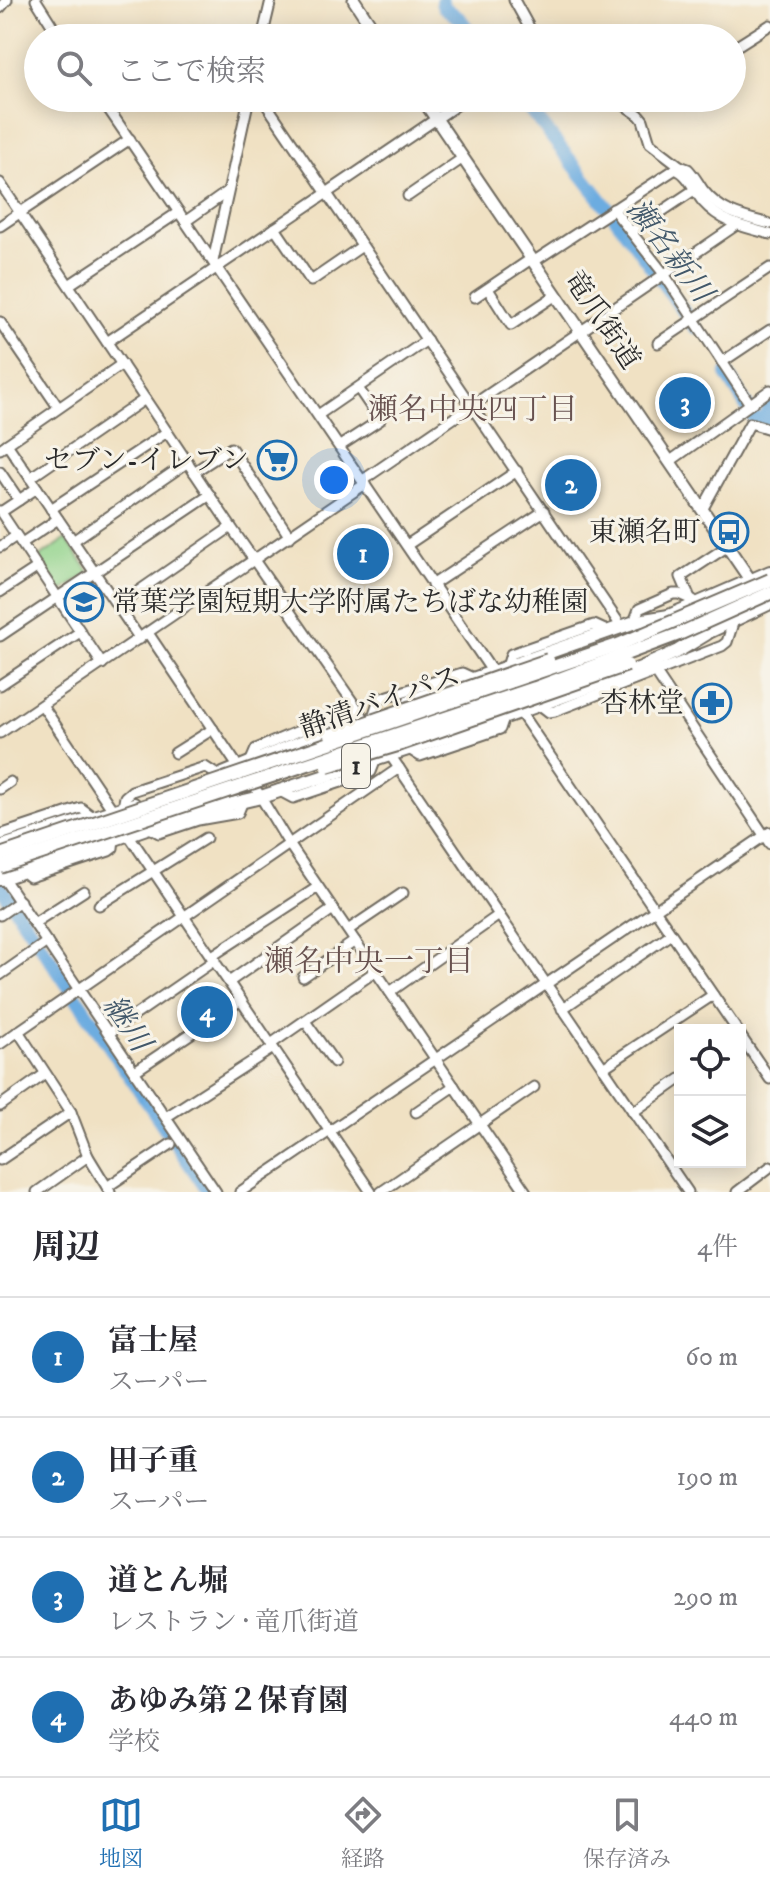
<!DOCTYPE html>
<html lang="ja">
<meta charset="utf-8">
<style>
body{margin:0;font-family:"IM FELL DW Pica","Noto Serif JP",serif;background:#f7f7f7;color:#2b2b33}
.controls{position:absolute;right:24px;bottom:24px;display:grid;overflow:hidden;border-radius:0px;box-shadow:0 4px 20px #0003}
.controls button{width:72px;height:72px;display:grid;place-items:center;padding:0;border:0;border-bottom:2px solid #e1e1e2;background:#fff;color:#2b2b33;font:40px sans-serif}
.you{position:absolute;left:334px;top:480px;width:28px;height:28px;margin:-20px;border:6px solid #fff;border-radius:50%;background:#1a73e8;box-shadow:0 0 0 12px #1a73e833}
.badge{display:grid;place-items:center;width:52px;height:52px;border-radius:50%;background:#1f6fb2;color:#fff;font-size:26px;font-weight:700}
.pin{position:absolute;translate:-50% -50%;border:4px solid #fff;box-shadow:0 2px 8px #0006}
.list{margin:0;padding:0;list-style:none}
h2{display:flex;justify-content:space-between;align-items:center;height:104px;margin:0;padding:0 32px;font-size:34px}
h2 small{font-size:26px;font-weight:400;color:#7c7c81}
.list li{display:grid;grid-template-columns:52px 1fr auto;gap:24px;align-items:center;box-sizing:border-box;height:120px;padding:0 32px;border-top:2px solid #e1e1e2}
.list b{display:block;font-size:30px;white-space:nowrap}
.list p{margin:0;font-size:26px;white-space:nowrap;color:#7c7c81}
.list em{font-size:26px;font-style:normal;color:#7c7c81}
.icon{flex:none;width:44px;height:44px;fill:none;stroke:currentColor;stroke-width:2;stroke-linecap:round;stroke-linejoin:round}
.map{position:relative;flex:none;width:770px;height:1192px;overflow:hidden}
.search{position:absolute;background:#fff;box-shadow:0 4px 20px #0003;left:24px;right:24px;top:24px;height:88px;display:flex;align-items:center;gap:20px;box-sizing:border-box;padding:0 28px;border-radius:44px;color:#7c7c81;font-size:30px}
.sheet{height:584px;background:#fff}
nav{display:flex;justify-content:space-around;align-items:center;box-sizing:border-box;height:112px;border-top:2px solid #e1e1e2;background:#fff;font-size:22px;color:#7c7c81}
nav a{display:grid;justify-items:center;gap:4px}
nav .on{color:#1f6fb2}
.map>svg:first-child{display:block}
.green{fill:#91d38b;stroke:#5e7f5b;stroke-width:2}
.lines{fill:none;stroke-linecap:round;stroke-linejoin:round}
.river{stroke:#6cace0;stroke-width:14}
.minor-casing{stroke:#706b60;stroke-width:13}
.major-casing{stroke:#706b60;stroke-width:15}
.highway-casing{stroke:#706b60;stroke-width:16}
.minor{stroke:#fff;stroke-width:9}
.major{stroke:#fff;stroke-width:11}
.highway{stroke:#fff;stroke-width:12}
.highway-bridge-casing{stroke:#706b60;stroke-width:16;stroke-linecap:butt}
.highway-bridge{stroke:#fff;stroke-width:12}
.labels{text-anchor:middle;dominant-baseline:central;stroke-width:6;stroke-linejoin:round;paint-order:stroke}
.shield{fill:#f7f3e8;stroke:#686764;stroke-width:2}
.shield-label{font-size:26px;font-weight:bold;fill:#2b2b2b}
.street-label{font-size:28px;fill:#2b2b2b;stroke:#f7f3e8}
.poi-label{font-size:28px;fill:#2b2b2b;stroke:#f7f3e8;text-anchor:end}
.water-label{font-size:30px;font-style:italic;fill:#42586a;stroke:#f7f3e8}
.neighbourhood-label{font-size:30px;fill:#685250;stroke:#f7f3e8}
</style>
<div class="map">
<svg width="770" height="1192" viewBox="0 0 770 1192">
<rect width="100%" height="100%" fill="#f7f3e8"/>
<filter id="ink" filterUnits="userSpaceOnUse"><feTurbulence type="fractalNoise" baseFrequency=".0125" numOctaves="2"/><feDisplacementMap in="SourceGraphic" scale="16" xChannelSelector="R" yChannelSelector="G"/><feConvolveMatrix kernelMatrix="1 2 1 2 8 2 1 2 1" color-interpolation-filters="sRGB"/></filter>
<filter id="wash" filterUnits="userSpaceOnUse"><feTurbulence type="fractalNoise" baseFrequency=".006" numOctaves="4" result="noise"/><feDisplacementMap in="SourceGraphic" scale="32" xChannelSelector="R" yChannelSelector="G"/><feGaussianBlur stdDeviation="1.8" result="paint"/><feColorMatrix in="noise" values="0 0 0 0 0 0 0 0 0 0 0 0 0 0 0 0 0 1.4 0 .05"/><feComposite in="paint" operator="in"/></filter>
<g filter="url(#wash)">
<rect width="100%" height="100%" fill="#f0e1c3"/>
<path class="green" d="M66 539 88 570V574L62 591H57L37 559Z"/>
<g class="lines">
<g class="river">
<path d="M442 2 444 7 460 19 475 38"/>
<path d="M521 98 618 221 695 327"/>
<path d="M727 374 754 418 763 422 770 407"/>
<path d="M0 886 209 1192"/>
</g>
</g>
</g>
<g filter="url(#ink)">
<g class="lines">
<defs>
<g id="minor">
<path d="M36 0 60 38"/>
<path d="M514 0 535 38"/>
<path d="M0 8 7 0"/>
<path d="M262 38 271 0"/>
<path d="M732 49 770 25"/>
<path d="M101 98 496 677"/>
<path d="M262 98 621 626"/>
<path d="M614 98 639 115 643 120 650 143 680 166"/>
<path d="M675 169C689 174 694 191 703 202 722 223 744 227 770 234"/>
<path d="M0 183 231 527 370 727"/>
<path d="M408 196 463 158"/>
<path d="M613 209 664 274 750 404"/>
<path d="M186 221 227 192"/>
<path d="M0 226 130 139"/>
<path d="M275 228 311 281 362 246"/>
<path d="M631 232 694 190"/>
<path d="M213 261 249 98"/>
<path d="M533 262 680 166 688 169C694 175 698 183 703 190 721 213 743 217 770 224"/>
<path d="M69 285 179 212"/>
<path d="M488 289 511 325 556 295"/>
<path d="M475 297 531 259"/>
<path d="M0 322 58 407"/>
<path d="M107 342 467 98"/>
<path d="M658 343 770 268"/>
<path d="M722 362 770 330"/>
<path d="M318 415 427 340"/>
<path d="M7 444 140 639"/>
<path d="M340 446 380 420 358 388"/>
<path d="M0 449 122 364"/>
<path d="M669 462 770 390"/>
<path d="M0 472 19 500"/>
<path d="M194 472 231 448 290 537"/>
<path d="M30 478 145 399"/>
<path d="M363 480 735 226"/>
<path d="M51 509 167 432"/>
<path d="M702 510 750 423 770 429"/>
<path d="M0 511 102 664"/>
<path d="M1 512 37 488"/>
<path d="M73 541 188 462"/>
<path d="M22 543 58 519"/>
<path d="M407 545 517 471"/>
<path d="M0 547 16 536"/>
<path d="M432 585 544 511"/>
<path d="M0 592 38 567"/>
<path d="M690 598 681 577 728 546"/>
<path d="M117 606 231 527"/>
<path d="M634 622 639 609 673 594H679L693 600"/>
<path d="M148 633 235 762"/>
<path d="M0 636 210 495"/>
<path d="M507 667 511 654 594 625 607 631"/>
<path d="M656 673 770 844"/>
<path d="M0 685 80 632"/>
<path d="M42 705 116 815"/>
<path d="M540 705 549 712 555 711 722 646 727 642 734 620"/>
<path d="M518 709 737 1030"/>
<path d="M374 714 379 699 462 673 475 679"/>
<path d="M0 733 365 484"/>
<path d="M409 749 420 756 500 729 504 717"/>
<path d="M388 752 688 1192"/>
<path d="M175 753 213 729"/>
<path d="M250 763 256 749 332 717 346 724"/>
<path d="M0 789 10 782"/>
<path d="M278 790 293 798 371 772 376 759"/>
<path d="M257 791 289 844 526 1192"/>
<path d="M123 807 125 797 132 791 205 767 219 776"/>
<path d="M148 827 159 833 198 820 238 813 243 801"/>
<path d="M126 831 371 1192"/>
<path d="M0 835 81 808 93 817"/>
<path d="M21 870 30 877 109 851 113 848 114 838"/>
<path d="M2 876 216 1192"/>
<path d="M99 905 206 838"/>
<path d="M0 915 20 901"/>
<path d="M34 923 84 891"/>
<path d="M348 930 403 893"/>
<path d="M212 956 318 887"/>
<path d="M0 975 47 942"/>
<path d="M303 977 355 941"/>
<path d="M229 982 333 909"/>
<path d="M390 992 499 915"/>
<path d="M562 1009 671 934"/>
<path d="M305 1021 334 1062"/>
<path d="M18 1031 71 1112 88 1156 110 1192"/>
<path d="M109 1033 215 960"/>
<path d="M740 1035 770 1079"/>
<path d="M0 1044 399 768"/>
<path d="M271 1044 376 971"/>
<path d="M603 1068 713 995"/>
<path d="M135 1071 241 1000"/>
<path d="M0 1106 45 1074"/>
<path d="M416 1112 454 1086"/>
<path d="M633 1112 680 1079"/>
<path d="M166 1117 273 1048"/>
<path d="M0 1160 71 1112"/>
<path d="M107 1187 171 1144"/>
<path d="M37 1192 88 1156"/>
<path d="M240 1192 770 832"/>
<path d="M381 1192 534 1087"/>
<path d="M737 1192 770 1167"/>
</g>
<g id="major">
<path d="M354 0 379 38"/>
<path d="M422 98 755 587"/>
</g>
<g id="highway">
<path d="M664 618 770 572"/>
<path d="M700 636 770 603"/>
<path d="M410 701 638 621 669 616"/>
<path d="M223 774 340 726"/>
<path d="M0 847 134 804"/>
<path d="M0 879 181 816 261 797 497 720 641 668 678 651 706 634"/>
</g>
</defs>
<use href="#minor" class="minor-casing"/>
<use href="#major" class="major-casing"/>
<use href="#highway" class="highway-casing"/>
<use href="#minor" class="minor"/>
<use href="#major" class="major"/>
<use href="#highway" class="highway"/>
<defs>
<g id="highway-bridge">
<path d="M331 735 548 660"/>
<path d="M327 766 401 744 627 665"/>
<path d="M0 855 618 645 770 580"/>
<path d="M0 867 535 688 679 634 770 593"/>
</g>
</defs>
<use href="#highway-bridge" class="highway-bridge-casing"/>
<use href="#highway-bridge" class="highway-bridge"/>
</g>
</g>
<defs>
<symbol id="supermarket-ring" viewBox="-11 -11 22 22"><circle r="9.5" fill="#f7f3e8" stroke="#1f6fb2" stroke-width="1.5"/><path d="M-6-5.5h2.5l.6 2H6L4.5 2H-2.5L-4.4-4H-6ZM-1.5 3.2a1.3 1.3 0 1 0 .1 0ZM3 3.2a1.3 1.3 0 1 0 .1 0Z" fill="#1f6fb2"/></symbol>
<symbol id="bus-ring" viewBox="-11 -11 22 22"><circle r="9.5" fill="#f7f3e8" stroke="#1f6fb2" stroke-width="1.5"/><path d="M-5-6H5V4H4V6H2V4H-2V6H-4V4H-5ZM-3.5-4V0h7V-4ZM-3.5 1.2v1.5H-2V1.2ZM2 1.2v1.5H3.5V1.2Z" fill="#1f6fb2"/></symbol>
<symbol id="school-ring" viewBox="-11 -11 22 22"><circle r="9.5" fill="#f7f3e8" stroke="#1f6fb2" stroke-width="1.5"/><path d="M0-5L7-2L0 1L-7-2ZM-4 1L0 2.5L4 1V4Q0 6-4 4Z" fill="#1f6fb2"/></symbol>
<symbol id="pharmacy-ring" viewBox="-11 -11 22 22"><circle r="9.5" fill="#f7f3e8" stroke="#1f6fb2" stroke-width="1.5"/><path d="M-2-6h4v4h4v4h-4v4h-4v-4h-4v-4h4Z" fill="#1f6fb2"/></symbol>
</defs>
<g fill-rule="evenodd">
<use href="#supermarket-ring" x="255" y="438" width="44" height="44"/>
<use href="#bus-ring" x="707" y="510" width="44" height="44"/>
<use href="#school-ring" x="62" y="580" width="44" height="44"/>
<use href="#pharmacy-ring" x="690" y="681" width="44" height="44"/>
</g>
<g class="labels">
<rect class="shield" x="342" y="744" width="28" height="44" rx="6"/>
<g class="shield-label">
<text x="356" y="766">1</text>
</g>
<g class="street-label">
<text transform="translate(602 320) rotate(56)">竜爪街道</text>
<text transform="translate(380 702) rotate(-19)">静清バイパス</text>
</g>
<g class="poi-label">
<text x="249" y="460">セブン-イレブン</text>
<text x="701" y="532">東瀬名町</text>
<text x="112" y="602" text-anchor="start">常葉学園短期大学附属たちばな幼稚園</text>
<text x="684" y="703">杏林堂</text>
</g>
<g class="water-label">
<text transform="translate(669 251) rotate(53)">瀬名新川</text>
<text transform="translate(126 1024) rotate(56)">継川</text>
</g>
<g class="neighbourhood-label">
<text x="473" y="410">瀬名中央四丁目</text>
<text x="369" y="962">瀬名中央一丁目</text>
</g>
</g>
</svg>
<div class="controls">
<button><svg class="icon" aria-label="locate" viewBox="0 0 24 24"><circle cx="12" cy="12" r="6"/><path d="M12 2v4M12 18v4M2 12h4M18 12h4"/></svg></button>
<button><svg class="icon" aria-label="layers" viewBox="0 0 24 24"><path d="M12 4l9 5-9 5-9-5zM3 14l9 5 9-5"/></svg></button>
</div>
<div class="you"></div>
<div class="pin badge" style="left:363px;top:554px">1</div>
<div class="pin badge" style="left:571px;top:485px">2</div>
<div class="pin badge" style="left:685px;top:403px">3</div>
<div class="pin badge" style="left:207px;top:1012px">4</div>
<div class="search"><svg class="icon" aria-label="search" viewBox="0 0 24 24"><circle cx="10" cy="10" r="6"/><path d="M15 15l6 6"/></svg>ここで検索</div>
</div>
<section class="sheet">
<h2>周辺<small>4件</small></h2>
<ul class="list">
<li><span class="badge">1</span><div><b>富士屋</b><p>スーパー</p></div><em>60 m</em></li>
<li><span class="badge">2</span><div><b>田子重</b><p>スーパー</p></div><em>190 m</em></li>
<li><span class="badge">3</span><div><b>道とん堀</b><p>レストラン · 竜爪街道</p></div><em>290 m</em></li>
<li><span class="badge">4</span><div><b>あゆみ第２保育園</b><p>学校</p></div><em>440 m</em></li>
</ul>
</section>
<nav>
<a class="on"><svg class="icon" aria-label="map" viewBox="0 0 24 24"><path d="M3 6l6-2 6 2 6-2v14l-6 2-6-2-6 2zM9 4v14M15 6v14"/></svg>地図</a>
<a><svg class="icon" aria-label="directions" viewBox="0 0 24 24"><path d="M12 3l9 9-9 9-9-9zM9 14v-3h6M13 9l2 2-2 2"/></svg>経路</a>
<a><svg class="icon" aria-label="saved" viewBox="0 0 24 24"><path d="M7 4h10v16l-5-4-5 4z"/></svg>保存済み</a>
</nav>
